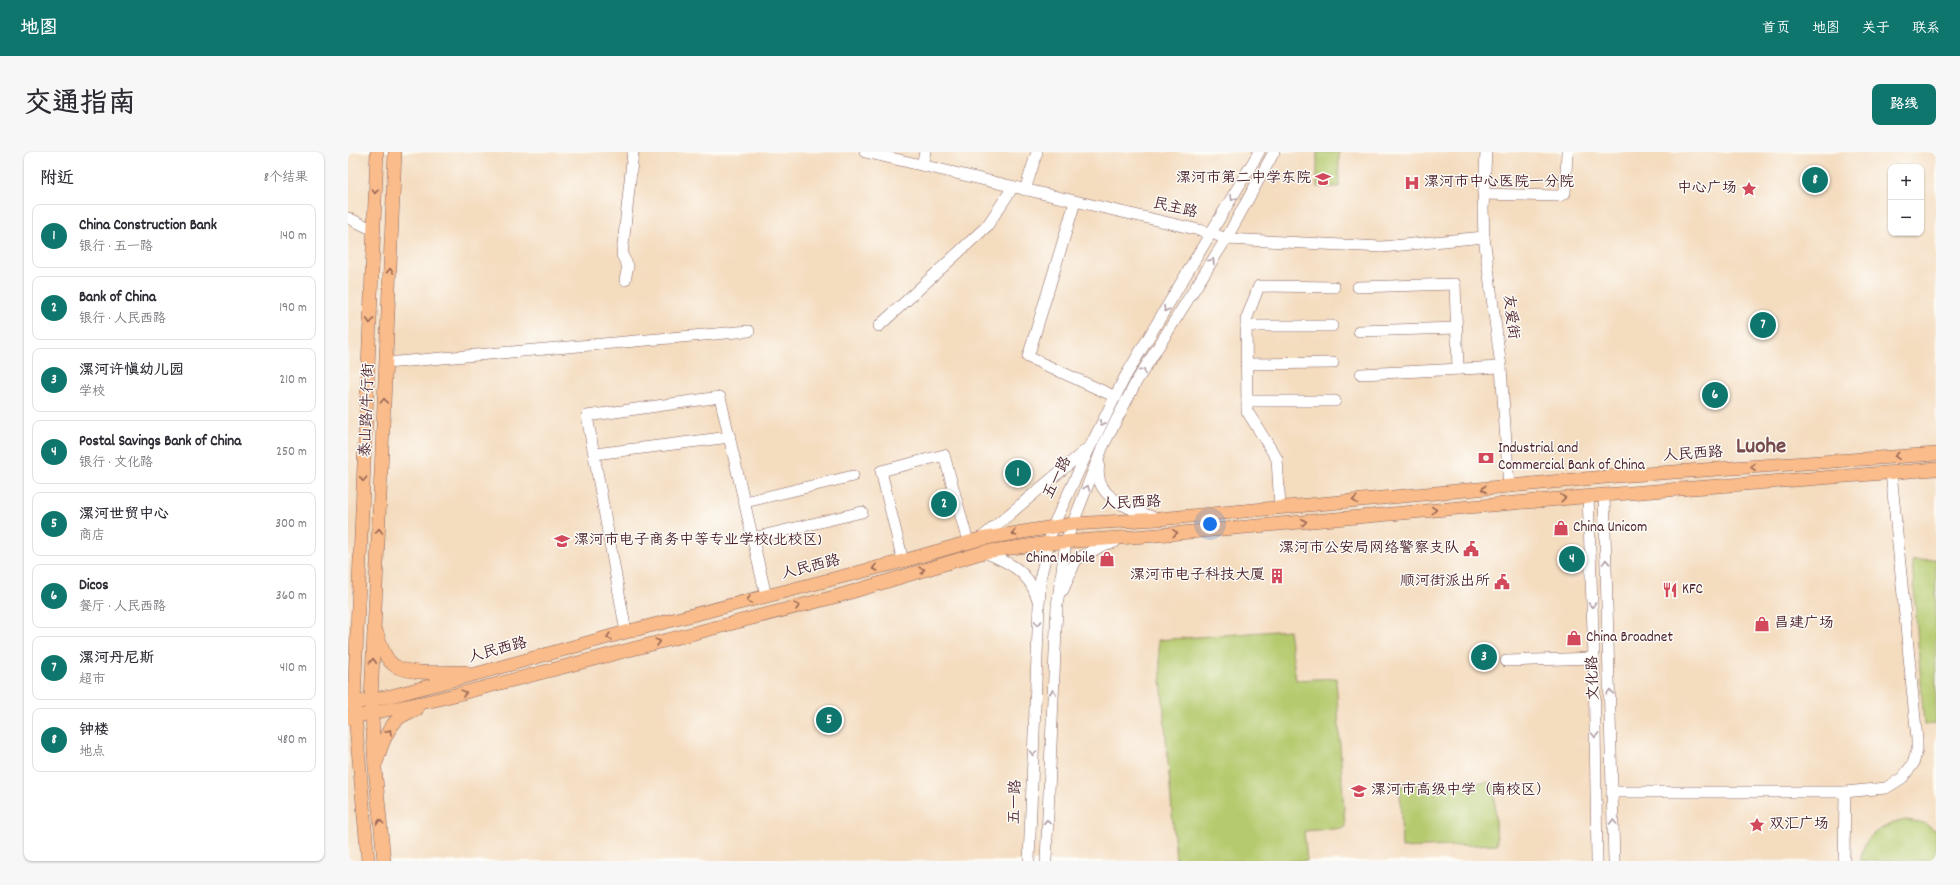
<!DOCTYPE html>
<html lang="zh">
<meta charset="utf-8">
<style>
body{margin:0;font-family:Dekko,"LXGW WenKai TC",sans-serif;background:#f7f7f7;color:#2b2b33}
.controls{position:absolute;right:12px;top:12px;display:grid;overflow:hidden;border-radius:8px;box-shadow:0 1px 3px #0004}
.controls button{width:36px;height:36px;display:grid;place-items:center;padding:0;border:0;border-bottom:1px solid #e1e1e2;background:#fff;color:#2b2b33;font:20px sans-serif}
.you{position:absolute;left:862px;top:372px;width:14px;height:14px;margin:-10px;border:3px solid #fff;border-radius:50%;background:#1a73e8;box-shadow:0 0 0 6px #1a73e833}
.badge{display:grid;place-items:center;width:26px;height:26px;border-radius:50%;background:#0f766e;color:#fff;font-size:13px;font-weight:700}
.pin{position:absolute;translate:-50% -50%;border:2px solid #fff;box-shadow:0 1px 4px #0006}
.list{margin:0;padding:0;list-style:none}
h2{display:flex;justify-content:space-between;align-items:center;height:52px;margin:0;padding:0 16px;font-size:17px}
h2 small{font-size:13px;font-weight:400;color:#7c7c81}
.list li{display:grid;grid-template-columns:26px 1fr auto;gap:12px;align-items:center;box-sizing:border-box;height:64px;margin:0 8px 8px;padding:0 8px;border:1px solid #e1e1e2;border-radius:8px}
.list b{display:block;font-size:15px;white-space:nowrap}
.list p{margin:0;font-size:13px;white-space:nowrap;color:#7c7c81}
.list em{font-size:13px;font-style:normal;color:#7c7c81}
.map{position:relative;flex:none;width:1588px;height:709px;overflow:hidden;border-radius:8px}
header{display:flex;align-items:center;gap:24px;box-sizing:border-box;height:56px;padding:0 20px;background:#0f766e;color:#fff}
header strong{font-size:19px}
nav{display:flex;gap:22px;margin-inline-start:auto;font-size:14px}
.intro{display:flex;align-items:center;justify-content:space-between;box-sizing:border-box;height:96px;padding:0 24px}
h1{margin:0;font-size:28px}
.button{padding:10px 18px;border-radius:8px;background:#0f766e;color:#fff;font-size:14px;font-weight:700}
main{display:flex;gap:24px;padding:0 24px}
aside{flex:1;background:#fff;border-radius:8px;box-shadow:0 1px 3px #0004}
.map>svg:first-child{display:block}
.green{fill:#b5ca6e;stroke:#80744c}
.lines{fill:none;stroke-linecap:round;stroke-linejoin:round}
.minor-casing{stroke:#86615f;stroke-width:12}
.major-casing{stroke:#86615f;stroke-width:14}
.minor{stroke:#fff;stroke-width:11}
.major{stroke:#f9bc8a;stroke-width:13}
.oneway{stroke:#996656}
.oneway2{stroke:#ae9aa0}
.labels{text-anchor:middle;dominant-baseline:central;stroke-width:3;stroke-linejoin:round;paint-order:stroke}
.poi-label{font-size:15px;fill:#4a1f2b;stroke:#fdfcf7;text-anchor:start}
.street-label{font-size:15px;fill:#4a1f2b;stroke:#fdfcf7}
.town-label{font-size:23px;font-weight:bold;fill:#784b4d;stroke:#fdfcf7}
</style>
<header>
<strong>地图</strong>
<nav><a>首页</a><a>地图</a><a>关于</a><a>联系</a></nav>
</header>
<div class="intro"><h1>交通指南</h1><a class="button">路线</a></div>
<main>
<aside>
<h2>附近<small>8个结果</small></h2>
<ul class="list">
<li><span class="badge">1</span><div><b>China Construction Bank</b><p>银行 · 五一路</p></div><em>140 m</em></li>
<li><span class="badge">2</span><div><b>Bank of China</b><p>银行 · 人民西路</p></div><em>190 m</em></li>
<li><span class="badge">3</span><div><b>漯河许慎幼儿园</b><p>学校</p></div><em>210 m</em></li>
<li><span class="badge">4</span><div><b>Postal Savings Bank of China</b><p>银行 · 文化路</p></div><em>250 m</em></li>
<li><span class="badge">5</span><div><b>漯河世贸中心</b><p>商店</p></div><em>300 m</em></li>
<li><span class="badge">6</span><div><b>Dicos</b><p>餐厅 · 人民西路</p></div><em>360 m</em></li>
<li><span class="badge">7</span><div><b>漯河丹尼斯</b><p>超市</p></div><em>410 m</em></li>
<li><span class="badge">8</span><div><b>钟楼</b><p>地点</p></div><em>480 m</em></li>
</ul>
</aside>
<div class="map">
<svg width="1588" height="709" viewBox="0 0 1588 709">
<rect width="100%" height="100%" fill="#fdfcf7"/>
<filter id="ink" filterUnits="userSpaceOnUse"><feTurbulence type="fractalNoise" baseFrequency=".025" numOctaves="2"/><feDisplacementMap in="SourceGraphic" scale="8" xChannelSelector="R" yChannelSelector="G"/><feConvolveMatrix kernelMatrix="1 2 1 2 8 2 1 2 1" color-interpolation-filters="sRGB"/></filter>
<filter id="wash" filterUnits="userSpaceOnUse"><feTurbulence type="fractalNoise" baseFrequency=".012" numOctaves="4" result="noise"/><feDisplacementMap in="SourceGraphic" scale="16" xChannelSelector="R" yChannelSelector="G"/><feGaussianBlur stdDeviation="0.9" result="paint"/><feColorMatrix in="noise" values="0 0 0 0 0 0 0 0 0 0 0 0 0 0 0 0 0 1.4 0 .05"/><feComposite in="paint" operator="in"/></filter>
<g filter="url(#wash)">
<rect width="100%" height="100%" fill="#f4dcbf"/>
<g class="green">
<rect x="969" y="0" width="22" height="35"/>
<path d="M1588 407V572L1576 573 1564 409Z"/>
<path d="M941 478 948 528 988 526 997 676 956 679 959 709H828L810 488Z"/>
<path d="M1146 630 1149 692 1054 696 1052 634Z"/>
<path d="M1558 668 1576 671 1588 679V709H1513C1513 683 1537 672 1558 668Z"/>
</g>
</g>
<g filter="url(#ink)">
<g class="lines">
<defs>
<g id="minor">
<path d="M517 0 864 81 878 87 1034 95 1136 85"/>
<path d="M1138 0 1135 57 1136 85 1153 215 1161 335"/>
<path d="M574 13 577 0"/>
<path d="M677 38 689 0"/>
<path d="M1135 42 1211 44 1217 41 1219 0"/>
<path d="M727 50 680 205 768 245"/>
<path d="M0 66 26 78"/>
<path d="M277 128 280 114 274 103 285 0"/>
<path d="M1010 135 1107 132 1110 217"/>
<path d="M531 174 639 74 665 35"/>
<path d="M898 174H984"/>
<path d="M1011 179 1109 176"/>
<path d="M38 211 401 179"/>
<path d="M898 212 985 211"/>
<path d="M1013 222 1153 215"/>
<path d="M899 249H987"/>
<path d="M247 302 382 285"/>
<path d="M751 312C744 347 784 357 809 367"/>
<path d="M1256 343 1266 709"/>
<path d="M1240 344 1246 506 1249 709"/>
<path d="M397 350 505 324"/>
<path d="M932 355 929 307 899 259 898 168 911 134 986 135"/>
<path d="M405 386 514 360"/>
<path d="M632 387 740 296"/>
<path d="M636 400C660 410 681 419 689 446"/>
<path d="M555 409 533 319 596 303 620 390"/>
<path d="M715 438 728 408 757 392 767 390"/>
<path d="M278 480 239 264 372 245 418 444"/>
<path d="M1158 509 1246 506"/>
<path d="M1264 640H1497L1538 636 1554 626 1565 612 1569 598V587L1543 320"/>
<path d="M681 709 691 453 693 423 705 374 743 293 777 225 911 0"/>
<path d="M698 709 709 454 718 389 755 294 788 230 878 87 926 0"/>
<path d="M1496 709 1497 640"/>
</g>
<g id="major">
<path d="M29 481C32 492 38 510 49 515 66 523 98 520 117 520"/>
<path d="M0 552 43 544 135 520 278 480 555 409 632 387 724 372 811 367 1268 324 1588 302"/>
<path d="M0 566 87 548 490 444 636 400 700 391 798 384 1256 343 1588 317"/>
<path d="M29 609C33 594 39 576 51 566 56 562 63 560 69 557"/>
<path d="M20 709 6 551 29 0"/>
<path d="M36 709 27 616 23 548 47 0"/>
</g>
</defs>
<use href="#minor" class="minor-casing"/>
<use href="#major" class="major-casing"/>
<use href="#minor" class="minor"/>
<use href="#major" class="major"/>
</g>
<defs><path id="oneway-chevron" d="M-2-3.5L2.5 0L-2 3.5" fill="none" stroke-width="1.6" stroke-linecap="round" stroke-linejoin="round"/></defs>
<g class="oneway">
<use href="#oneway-chevron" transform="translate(27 39) rotate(92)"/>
<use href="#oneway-chevron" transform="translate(42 119) rotate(-88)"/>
<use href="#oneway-chevron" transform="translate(22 169) rotate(93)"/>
<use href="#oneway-chevron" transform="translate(36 249) rotate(-88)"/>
<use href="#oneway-chevron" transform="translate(1549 304) rotate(176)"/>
<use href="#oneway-chevron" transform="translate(1405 315) rotate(176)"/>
<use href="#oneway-chevron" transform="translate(15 327) rotate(93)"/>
<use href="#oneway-chevron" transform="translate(1136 337) rotate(175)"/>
<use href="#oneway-chevron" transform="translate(1215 346) rotate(-5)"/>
<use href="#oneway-chevron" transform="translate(1007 348) rotate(175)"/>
<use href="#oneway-chevron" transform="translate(1086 358) rotate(-5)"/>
<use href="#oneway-chevron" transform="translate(956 370) rotate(-5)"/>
<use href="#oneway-chevron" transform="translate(31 379) rotate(-88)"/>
<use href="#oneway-chevron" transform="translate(666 381) rotate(170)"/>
<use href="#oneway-chevron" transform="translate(827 381) rotate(-5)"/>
<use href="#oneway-chevron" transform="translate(527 416) rotate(166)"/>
<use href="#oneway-chevron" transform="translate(574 418) rotate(-17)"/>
<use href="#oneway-chevron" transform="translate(401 448) rotate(166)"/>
<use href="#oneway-chevron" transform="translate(449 454) rotate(-15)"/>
<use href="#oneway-chevron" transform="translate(261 485) rotate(164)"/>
<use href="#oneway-chevron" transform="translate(310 490) rotate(-15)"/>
<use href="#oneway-chevron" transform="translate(25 509) rotate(-87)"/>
<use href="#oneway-chevron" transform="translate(116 541) rotate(-15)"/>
<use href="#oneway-chevron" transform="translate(41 580) rotate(-60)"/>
<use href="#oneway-chevron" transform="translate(32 670) rotate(-95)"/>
</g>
<g class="oneway2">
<use href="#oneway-chevron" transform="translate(885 46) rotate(120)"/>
<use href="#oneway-chevron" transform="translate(864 109) rotate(-58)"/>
<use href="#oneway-chevron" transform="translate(818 157) rotate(121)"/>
<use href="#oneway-chevron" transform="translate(795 219) rotate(-58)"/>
<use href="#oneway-chevron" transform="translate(754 271) rotate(117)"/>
<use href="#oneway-chevron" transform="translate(739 336) rotate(-69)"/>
<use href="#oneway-chevron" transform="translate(1258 410) rotate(-92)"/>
<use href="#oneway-chevron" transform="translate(1244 453) rotate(88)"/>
<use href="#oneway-chevron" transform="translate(690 471) rotate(92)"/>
<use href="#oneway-chevron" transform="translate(705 540) rotate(-88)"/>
<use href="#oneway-chevron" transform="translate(1262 540) rotate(-92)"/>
<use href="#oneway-chevron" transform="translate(1247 583) rotate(89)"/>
<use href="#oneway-chevron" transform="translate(685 601) rotate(92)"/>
<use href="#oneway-chevron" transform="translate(699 670) rotate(-88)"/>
<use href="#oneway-chevron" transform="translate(1265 670) rotate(-91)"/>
</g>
</g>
<defs>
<symbol id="school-bare" viewBox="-9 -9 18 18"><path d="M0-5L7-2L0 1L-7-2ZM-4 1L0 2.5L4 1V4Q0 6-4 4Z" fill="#d1495b" stroke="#fdfcf7" stroke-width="2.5" paint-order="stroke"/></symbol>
<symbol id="hospital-bare" viewBox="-9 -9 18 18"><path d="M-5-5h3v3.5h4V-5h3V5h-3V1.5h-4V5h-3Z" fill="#d1495b" stroke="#fdfcf7" stroke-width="2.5" paint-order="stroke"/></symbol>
<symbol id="sight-bare" viewBox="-9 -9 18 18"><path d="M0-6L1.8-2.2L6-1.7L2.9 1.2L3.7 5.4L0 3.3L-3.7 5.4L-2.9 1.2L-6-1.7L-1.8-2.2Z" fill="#d1495b" stroke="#fdfcf7" stroke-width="2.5" paint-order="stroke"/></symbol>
<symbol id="bank-bare" viewBox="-9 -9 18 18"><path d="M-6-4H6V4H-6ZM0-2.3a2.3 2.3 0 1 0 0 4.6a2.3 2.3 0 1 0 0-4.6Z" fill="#d1495b" stroke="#fdfcf7" stroke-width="2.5" paint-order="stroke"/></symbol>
<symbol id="shop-bare" viewBox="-9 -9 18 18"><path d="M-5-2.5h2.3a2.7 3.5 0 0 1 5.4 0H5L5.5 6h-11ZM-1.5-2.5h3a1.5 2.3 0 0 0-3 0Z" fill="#d1495b" stroke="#fdfcf7" stroke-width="2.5" paint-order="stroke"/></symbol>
<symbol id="civic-bare" viewBox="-9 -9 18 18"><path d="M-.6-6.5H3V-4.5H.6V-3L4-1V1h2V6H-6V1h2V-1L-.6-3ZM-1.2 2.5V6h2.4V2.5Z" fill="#d1495b" stroke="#fdfcf7" stroke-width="2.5" paint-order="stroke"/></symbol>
<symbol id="building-bare" viewBox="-9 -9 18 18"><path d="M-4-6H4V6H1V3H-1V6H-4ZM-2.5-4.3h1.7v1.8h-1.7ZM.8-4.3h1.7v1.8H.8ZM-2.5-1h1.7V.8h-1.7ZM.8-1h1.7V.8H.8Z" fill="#d1495b" stroke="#fdfcf7" stroke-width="2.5" paint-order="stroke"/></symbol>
<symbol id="restaurant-bare" viewBox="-9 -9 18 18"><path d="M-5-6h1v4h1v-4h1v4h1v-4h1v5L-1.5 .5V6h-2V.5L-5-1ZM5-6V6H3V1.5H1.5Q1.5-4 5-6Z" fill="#d1495b" stroke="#fdfcf7" stroke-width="2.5" paint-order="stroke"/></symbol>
</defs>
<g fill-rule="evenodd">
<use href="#school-bare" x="964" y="16" width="22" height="22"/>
<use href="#hospital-bare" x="1053" y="20" width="22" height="22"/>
<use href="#sight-bare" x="1390" y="26" width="22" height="22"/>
<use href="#bank-bare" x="1127" y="295" width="22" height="22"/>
<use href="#shop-bare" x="1202" y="365" width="22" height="22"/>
<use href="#school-bare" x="203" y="378" width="22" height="22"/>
<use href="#civic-bare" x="1112" y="386" width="22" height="22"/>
<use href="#shop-bare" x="748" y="396" width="22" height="22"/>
<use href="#building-bare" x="918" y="413" width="22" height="22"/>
<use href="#civic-bare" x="1143" y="419" width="22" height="22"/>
<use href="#restaurant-bare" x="1311" y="427" width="22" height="22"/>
<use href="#shop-bare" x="1403" y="461" width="22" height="22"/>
<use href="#shop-bare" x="1215" y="475" width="22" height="22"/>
<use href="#school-bare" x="1000" y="628" width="22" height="22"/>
<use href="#sight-bare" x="1398" y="662" width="22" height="22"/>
</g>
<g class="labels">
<g class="poi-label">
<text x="963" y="27" text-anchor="end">漯河市第二中学东院</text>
<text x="1076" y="31">漯河市中心医院一分院</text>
<text x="1389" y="37" text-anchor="end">中心广场</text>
<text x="1150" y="297">Industrial and<tspan x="1150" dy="17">Commercial Bank of China</tspan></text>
<text x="1225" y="376">China Unicom</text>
<text x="226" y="389">漯河市电子商务中等专业学校(北校区)</text>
<text x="1111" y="397" text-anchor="end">漯河市公安局网络警察支队</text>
<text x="747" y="407" text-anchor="end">China Mobile</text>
<text x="917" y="424" text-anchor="end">漯河市电子科技大厦</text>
<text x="1142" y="430" text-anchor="end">顺河街派出所</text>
<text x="1334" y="438">KFC</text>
<text x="1426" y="472">昌建广场</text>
<text x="1238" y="486">China Broadnet</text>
<text x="1023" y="639">漯河市高级中学（南校区）</text>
<text x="1421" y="673">双汇广场</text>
</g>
<g class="street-label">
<text transform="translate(827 57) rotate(13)">民主路</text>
<text transform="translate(1162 165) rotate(83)">友爱街</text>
<text transform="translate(20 258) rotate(-88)">泰山路/牛行街</text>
<text transform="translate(1345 303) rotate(-4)">人民西路</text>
<text transform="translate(710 326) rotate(-64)">五一路</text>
<text transform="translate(783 352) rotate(-3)">人民西路</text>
<text transform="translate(463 416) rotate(-14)">人民西路</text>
<text transform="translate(150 499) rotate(-15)">人民西路</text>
<text transform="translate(1246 526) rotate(-92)">文化路</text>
<text transform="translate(668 650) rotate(-88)">五一路</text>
</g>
<g class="town-label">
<text x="1413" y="295">Luohe</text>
</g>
</g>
</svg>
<div class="controls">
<button>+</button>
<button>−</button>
</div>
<div class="you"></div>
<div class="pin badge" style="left:670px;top:321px">1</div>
<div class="pin badge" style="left:596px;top:352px">2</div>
<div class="pin badge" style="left:1136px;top:505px">3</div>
<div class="pin badge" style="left:1224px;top:407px">4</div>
<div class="pin badge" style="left:481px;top:568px">5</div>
<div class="pin badge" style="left:1367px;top:243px">6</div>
<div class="pin badge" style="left:1415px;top:173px">7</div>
<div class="pin badge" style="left:1467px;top:28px">8</div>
</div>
</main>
